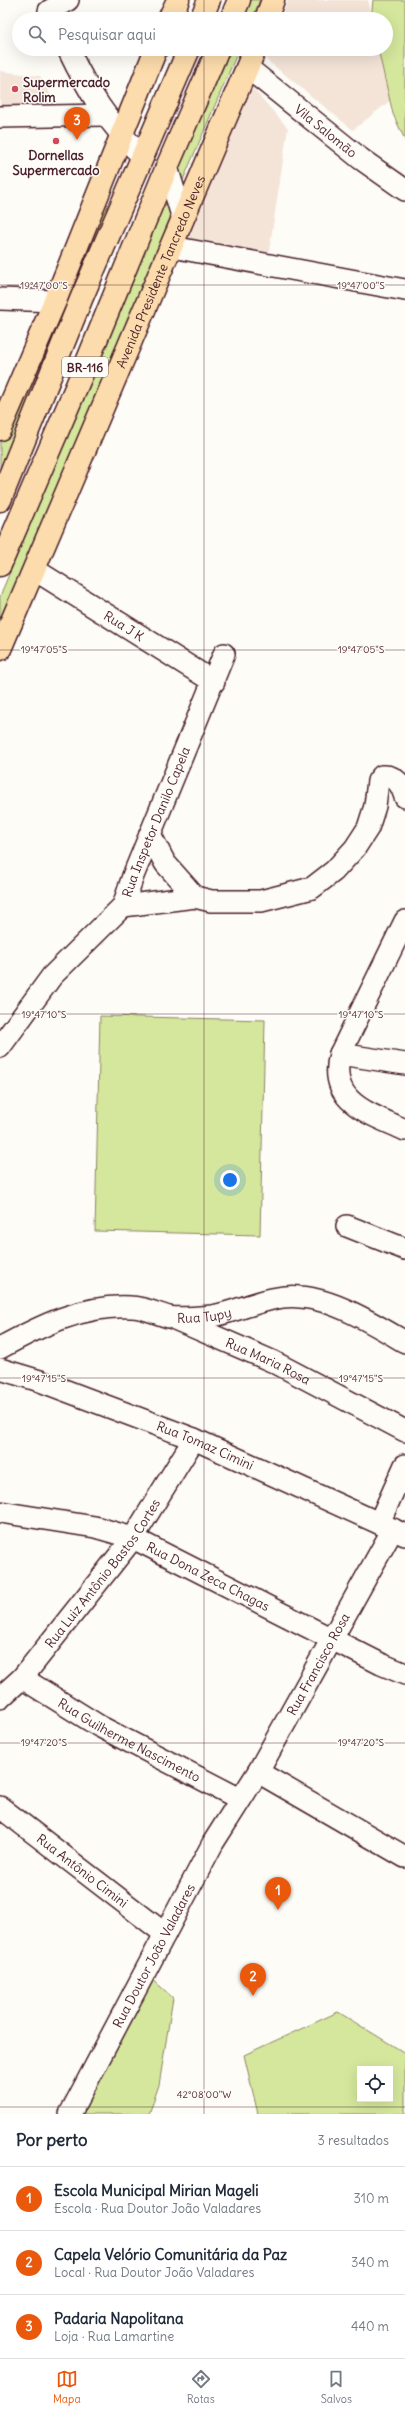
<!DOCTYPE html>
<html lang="pt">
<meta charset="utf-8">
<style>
body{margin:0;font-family:Delius,sans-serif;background:#f2f2f3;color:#1f2937}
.controls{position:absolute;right:12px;bottom:12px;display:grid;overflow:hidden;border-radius:0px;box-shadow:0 4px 16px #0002}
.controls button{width:36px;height:36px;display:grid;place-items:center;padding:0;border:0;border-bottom:1px solid #e0e1e3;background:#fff;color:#1f2937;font:20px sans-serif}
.you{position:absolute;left:230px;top:1180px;width:14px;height:14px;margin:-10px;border:3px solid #fff;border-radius:50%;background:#1a73e8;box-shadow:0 0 0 6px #1a73e833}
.badge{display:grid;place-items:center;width:26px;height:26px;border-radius:50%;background:#ea580c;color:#fff;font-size:13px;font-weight:700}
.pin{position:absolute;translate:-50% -33px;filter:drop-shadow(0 1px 2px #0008)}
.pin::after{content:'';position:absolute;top:21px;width:14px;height:12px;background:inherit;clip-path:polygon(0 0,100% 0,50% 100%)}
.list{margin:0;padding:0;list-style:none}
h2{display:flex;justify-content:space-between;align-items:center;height:52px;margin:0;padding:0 16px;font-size:17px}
h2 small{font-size:13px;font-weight:400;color:#747a83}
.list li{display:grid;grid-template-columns:26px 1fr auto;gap:12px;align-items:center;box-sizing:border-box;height:64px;padding:0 16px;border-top:1px solid #e0e1e3}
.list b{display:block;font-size:15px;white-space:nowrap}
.list p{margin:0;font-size:13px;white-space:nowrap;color:#747a83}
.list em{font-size:13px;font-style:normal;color:#747a83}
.icon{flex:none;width:22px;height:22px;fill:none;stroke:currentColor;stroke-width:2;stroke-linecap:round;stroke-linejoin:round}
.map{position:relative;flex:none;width:405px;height:2114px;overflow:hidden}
.search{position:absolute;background:#fff;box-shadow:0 4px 16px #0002;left:12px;right:12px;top:12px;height:44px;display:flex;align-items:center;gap:10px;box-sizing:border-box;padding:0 14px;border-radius:22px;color:#747a83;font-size:15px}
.sheet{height:244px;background:#fff}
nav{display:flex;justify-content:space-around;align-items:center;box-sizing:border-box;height:56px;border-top:1px solid #e0e1e3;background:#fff;font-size:11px;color:#747a83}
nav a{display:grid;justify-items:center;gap:2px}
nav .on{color:#ea580c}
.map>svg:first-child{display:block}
.built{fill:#f4e4d8}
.green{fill:#d4e79c;stroke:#8f8364;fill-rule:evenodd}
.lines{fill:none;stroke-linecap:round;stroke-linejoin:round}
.minor-casing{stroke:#4a1f2b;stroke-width:24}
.major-casing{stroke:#4a1f2b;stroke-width:25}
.highway-casing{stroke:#4a1f2b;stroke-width:25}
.minor{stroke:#fdfcf7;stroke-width:21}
.major{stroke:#fcdcac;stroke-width:22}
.highway{stroke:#fcdcac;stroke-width:22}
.ticks{fill:none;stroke:#4a1f2b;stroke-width:1;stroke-opacity:0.45}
.poi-dot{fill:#d1495b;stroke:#fdfcf7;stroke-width:1.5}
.labels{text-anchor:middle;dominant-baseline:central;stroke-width:3;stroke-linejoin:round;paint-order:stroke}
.shield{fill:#fdfcf7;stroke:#806168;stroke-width:1}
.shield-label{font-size:12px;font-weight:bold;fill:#4a1f2b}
.poi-label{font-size:13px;font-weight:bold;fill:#4a1f2b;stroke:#fdfcf7;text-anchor:start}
.street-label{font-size:13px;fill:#4a1f2b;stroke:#fdfcf7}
.ticks-label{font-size:10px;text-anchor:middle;fill:#4a1f2b;stroke:#fdfcf7;stroke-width:3;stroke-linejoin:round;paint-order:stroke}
</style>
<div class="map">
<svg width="405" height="2114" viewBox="0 0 405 2114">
<rect width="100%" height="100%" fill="#fdfcf7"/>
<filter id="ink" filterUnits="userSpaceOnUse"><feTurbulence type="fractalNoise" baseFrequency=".025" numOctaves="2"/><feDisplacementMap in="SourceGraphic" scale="8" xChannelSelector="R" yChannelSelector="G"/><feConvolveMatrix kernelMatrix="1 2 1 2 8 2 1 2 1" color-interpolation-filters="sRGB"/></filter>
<g filter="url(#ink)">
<g class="built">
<path d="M288 0H368L373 19H280Z"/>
<path d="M267 49H379L391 100 353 130 263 57Z"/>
<path d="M0 71 40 76 64 118 0 117Z"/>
<path d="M248 83 288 128 266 271 173 258Z"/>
</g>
<g class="green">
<path d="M246 0H260L252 19H237Z"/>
<path d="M373 0H405V140L393 114 378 49H386V19H371Z"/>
<path d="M225 49H239L183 180 171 174Z"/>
<path d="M103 204 114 206 0 482V443Z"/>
<path d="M176 204 0 624V596L163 205Z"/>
<path d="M100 1016 265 1020 260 1235 95 1231Z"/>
<path d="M149 1976 173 1998 159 2085 149 2114H81Z"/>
<path d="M338 2012 405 2053V2114H258L244 2055ZM360 2069H390V2099H360Z"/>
</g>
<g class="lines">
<defs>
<g id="minor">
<path d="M49 11 68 0"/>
<path d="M68 49C89 93 107 122 142 156"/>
<path id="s1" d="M248 68 361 159 405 190"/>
<path d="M0 117 104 115"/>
<path d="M167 167 183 219"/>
<path d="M172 247 405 290"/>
<path d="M0 299 55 301"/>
<path id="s2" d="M35 570 214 682"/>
<path d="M150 834 165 863 195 897"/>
<path d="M123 906 195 897 211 901H261L312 888 334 871 355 848 368 828 375 806 378 781 382 776C396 775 401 784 405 797"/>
<path d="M405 921 340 1054 405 1064"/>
<path id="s3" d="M0 1047 52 976 123 906 133 876 224 654"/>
<path d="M340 1054C327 1102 369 1113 405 1130"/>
<path d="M347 1226 405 1249"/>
<path id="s4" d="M175 1319 274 1362 405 1431"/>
<path id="s5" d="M0 1348C40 1326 84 1304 131 1307 144 1307 157 1314 169 1317 179 1319 207 1317 217 1315 245 1309 271 1294 300 1297 334 1299 376 1325 405 1342"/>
<path id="s6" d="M0 1369 40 1381 194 1439 405 1535"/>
<path id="s7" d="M0 1512 95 1527 133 1538 381 1664 405 1674"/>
<path d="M379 1523 405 1465"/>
<path id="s8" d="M22 1678 99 1726 240 1799"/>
<path id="s9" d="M0 1698 22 1678 133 1538 194 1439"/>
<path d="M258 1772 405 1857"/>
<path id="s10" d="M0 1807 165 1934"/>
<path id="s11" d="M70 2114 213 1843 258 1772 393 1529"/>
</g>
<g id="major">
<path d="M169 19 178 0"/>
<path d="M266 19 273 0"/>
<path d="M0 429 55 301 156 49"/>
<path id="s12" d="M0 649 255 49"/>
</g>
<g id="highway">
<path d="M201 19 209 0"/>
<path d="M231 19 239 0"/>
<path d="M0 500 82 297 189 49"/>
<path d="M0 565 87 362 167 167 218 49"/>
</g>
</defs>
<use href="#minor" class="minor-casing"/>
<use href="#major" class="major-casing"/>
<use href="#highway" class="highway-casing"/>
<use href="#minor" class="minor"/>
<use href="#major" class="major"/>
<use href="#highway" class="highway"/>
</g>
</g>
<path class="ticks" d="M204 0V19M204 49V2114M0 285H405M0 650H405M0 1014H405M0 1378H405M0 1743H405M0 2107H405"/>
<g class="poi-dot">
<circle cx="15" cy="89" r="4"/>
<circle cx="56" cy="141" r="4"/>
</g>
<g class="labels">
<rect class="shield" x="62" y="357" width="46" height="20" rx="3"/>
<g class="shield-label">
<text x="85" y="367">BR-116</text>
</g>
<g class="poi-label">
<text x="23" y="82">Supermercado<tspan x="23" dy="15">Rolim</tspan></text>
<text x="56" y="155" text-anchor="middle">Dornellas<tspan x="56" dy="15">Supermercado</tspan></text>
</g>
<g class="street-label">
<text stroke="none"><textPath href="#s1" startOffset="100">Vila Salomão</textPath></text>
<text stroke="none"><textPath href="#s12" startOffset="410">Avenida Presidente Tancredo Neves</textPath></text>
<text stroke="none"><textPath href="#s2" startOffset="105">Rua J K</textPath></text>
<text stroke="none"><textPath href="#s3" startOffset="278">Rua Inspetor Danilo Capela</textPath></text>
<text stroke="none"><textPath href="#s5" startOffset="214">Rua Tupy</textPath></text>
<text stroke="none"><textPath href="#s4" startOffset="102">Rua Maria Rosa</textPath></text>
<text stroke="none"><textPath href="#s6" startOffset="219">Rua Tomaz Cimini</textPath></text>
<text stroke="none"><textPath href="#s9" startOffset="162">Rua Luiz Antônio Bastos Cortes</textPath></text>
<text stroke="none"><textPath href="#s7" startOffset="220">Rua Dona Zeca Chagas</textPath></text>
<text stroke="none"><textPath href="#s11" startOffset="514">Rua Francisco Rosa</textPath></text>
<text stroke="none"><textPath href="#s8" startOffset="124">Rua Guilherme Nascimento</textPath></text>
<text stroke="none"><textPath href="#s10" startOffset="104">Rua Antônio Cimini</textPath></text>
<text stroke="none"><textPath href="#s11" startOffset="179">Rua Doutor João Valadares</textPath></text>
</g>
</g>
<g class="ticks-label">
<text x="44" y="289">19°47'00"S</text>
<text x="361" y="289">19°47'00"S</text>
<text x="44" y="653">19°47'05"S</text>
<text x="361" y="653">19°47'05"S</text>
<text x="44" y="1018">19°47'10"S</text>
<text x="361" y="1018">19°47'10"S</text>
<text x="44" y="1382">19°47'15"S</text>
<text x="361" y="1382">19°47'15"S</text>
<text x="44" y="1746">19°47'20"S</text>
<text x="361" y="1746">19°47'20"S</text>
<text x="204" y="2098">42°08'00"W</text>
</g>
</svg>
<div class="controls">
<button><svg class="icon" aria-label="locate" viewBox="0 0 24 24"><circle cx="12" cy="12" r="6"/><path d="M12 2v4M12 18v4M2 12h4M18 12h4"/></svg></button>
</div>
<div class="you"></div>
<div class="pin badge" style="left:278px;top:1910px">1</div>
<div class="pin badge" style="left:253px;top:1996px">2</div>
<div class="pin badge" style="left:77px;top:140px">3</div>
<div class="search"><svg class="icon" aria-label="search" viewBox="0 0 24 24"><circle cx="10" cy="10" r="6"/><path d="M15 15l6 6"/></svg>Pesquisar aqui</div>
</div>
<section class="sheet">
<h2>Por perto<small>3 resultados</small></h2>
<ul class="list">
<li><span class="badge">1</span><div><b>Escola Municipal Mirian Mageli</b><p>Escola · Rua Doutor João Valadares</p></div><em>310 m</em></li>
<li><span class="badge">2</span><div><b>Capela Velório Comunitária da Paz</b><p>Local · Rua Doutor João Valadares</p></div><em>340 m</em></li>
<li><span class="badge">3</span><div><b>Padaria Napolitana</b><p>Loja · Rua Lamartine</p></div><em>440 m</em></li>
</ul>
</section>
<nav>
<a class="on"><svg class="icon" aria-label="map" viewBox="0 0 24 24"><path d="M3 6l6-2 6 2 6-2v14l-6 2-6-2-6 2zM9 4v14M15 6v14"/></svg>Mapa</a>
<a><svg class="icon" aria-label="directions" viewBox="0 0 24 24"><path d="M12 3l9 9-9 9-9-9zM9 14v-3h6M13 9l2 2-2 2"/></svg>Rotas</a>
<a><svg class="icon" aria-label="saved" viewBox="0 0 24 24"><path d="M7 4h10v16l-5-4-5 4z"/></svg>Salvos</a>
</nav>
